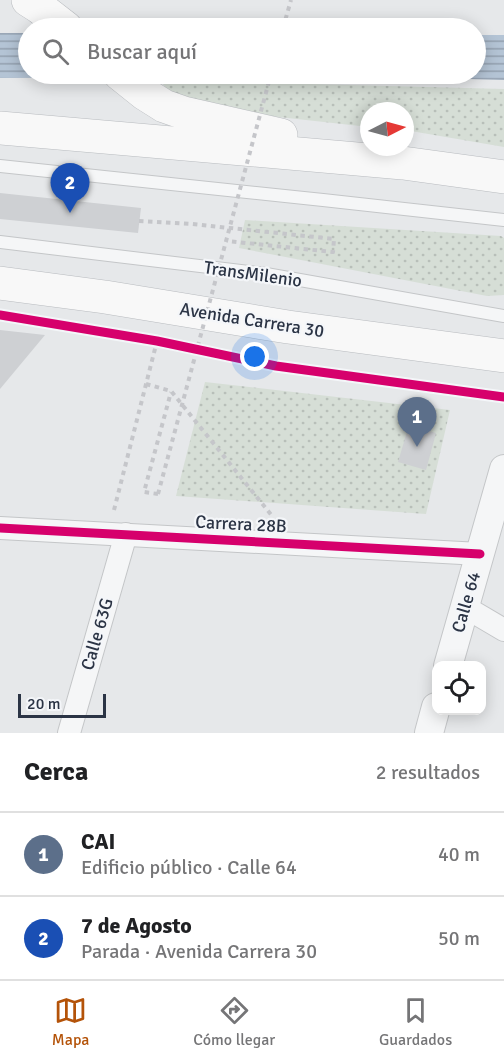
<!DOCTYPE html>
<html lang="es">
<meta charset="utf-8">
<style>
body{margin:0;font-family:Signika,sans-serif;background:#f6f6f6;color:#202124}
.controls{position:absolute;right:18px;bottom:18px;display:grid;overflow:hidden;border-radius:12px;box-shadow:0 3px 15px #0003}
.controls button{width:54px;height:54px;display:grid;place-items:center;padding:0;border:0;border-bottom:2px solid #e0e0e0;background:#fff;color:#202124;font:30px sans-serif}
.compass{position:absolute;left:360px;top:102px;width:54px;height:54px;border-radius:50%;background:#fff;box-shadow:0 3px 15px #0003;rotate:84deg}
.scale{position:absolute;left:18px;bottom:15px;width:88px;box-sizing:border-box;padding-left:6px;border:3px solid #2b3445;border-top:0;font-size:16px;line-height:21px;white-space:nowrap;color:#2b3445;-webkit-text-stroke:4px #f4f6f9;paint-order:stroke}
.you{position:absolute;left:255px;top:357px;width:21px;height:21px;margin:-15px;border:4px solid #fff;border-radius:50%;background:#1a73e8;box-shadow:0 0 0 9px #1a73e833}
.badge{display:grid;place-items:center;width:39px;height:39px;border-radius:50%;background:#b45309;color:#fff;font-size:20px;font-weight:700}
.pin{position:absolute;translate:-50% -50px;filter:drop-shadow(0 2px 3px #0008)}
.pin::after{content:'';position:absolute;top:32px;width:21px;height:18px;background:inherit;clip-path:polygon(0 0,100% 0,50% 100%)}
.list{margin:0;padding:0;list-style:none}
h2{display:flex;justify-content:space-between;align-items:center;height:78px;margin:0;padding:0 24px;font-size:26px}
h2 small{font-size:20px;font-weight:400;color:#757577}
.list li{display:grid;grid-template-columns:39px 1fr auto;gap:18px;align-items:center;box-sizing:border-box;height:84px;padding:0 24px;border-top:2px solid #e0e0e0}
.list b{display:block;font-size:22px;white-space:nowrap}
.list p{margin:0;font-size:20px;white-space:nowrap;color:#757577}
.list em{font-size:20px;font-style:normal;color:#757577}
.icon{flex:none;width:33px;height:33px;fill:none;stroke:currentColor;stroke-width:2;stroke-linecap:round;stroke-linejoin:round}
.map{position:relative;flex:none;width:504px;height:733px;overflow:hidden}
.search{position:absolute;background:#fff;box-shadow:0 3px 15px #0003;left:18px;right:18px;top:18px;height:66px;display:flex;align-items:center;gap:15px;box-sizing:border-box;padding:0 21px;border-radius:33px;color:#757577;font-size:22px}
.sheet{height:246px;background:#fff}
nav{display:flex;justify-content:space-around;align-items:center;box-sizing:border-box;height:84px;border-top:2px solid #e0e0e0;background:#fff;font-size:16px;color:#757577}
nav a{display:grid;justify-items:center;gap:3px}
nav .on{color:#b45309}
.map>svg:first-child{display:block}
.grass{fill:url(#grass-dots)}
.water{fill:url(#water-rules)}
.building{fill:#ced0d3}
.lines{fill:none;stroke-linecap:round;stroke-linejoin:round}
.service-casing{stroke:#c4c6c8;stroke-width:14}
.minor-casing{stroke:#c4c6c8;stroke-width:24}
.tertiary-casing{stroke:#c4c6c8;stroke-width:30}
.trunk-casing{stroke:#b8bbbf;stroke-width:34}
.path{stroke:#c5c6ca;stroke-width:4;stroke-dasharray:4.5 4.5;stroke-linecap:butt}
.service{stroke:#f5f6f7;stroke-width:12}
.minor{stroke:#f5f6f7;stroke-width:22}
.tertiary{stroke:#f5f6f7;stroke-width:28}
.trunk{stroke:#f8f8f8;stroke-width:33}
.path-bridge{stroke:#c5c6ca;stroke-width:4;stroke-dasharray:4.5 4.5;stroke-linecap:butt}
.cycleway-casing{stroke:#f4f6f9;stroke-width:13}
.cycleway{stroke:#d6006c;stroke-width:9}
.labels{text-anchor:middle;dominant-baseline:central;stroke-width:4.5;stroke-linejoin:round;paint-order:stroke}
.street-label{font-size:18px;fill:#2b3445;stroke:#f4f6f9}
</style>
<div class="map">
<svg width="504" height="733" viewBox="0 0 504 733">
<defs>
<pattern id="grass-dots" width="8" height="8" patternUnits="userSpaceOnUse" patternTransform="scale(1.5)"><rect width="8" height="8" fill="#d6ded6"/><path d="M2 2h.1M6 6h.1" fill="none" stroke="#b8bfb9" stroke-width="1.8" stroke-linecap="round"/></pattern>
<pattern id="water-rules" width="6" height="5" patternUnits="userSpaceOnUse" patternTransform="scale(1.5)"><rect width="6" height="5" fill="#b4c4d5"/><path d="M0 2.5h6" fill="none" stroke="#93a0af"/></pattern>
</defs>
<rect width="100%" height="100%" fill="#e6e8ea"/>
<g class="grass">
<path d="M160 80 504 89V147L405 130V111H369V127L242 113 169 92Z"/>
<path d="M245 220 501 236 504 238V295L487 296 239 248Z"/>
<path d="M205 382 450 410 426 514 176 496Z"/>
</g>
<path class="water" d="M0 33H28V74H476V35H504V80L356 76 0 78Z"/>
<g class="building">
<path d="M0 193 141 208 138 233 0 219Z"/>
<path d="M0 330 45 335 0 389Z"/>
<path d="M409 425 436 433 426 470 398 462Z"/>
</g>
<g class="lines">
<defs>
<g id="service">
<path d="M0 166 323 200 504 220"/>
<path d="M0 242 266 274 504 316"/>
</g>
<g id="minor">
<path d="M0 528 480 554"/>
<path d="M465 607 504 630"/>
<path d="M69 733 126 534"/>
</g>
<g id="tertiary">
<path d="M448 666 504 469"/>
<path d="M429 733 436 707"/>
</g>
<g id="trunk">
<path d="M28 0 39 7 66 28"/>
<path d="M120 74 145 94 164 106 184 113 281 135"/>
<path d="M0 128 403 163 504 177"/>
<path d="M0 283 105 297 288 327 504 356"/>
</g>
</defs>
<use href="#service" class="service-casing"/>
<use href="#minor" class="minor-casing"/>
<use href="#tertiary" class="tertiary-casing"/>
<use href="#trunk" class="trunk-casing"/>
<g class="path">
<path d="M283 28 291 0"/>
<path d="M139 221 192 224 334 239 333 252 227 241"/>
<path d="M146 384 171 391 273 517"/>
<path d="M158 494 144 492 171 392"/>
<path d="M114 510 158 337"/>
</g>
<use href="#service" class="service"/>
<use href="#minor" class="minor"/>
<use href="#tertiary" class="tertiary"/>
<use href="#trunk" class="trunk"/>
<path class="path-bridge" d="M158 494 271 74"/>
<defs>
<g id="cycleway">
<path d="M0 315 157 341 276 366 504 397"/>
<path d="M0 528 480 554"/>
</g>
</defs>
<use href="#cycleway" class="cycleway-casing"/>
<use href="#cycleway" class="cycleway"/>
</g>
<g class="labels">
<g class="street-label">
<text transform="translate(253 274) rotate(8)">TransMilenio</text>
<text transform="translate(252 320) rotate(9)">Avenida Carrera 30</text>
<text transform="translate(241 524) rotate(3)">Carrera 28B</text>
<text transform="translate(466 602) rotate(-74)">Calle 64</text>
<text transform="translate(97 634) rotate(-74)">Calle 63G</text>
</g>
</g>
</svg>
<div class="controls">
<button><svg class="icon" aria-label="locate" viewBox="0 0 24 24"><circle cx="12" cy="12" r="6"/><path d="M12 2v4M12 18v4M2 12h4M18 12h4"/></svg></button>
</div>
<svg class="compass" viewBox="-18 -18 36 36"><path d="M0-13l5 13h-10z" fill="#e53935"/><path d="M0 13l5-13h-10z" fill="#757577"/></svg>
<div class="scale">20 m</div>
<div class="you"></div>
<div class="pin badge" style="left:417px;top:447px;background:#5c6f8a">1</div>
<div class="pin badge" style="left:70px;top:213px;background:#1a4fb4">2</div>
<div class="search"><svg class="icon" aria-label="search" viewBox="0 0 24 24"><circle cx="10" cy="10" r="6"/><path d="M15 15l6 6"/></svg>Buscar aquí</div>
</div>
<section class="sheet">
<h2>Cerca<small>2 resultados</small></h2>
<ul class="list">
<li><span class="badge" style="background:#5c6f8a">1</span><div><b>CAI</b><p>Edificio público · Calle 64</p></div><em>40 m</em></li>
<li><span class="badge" style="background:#1a4fb4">2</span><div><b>7 de Agosto</b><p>Parada · Avenida Carrera 30</p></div><em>50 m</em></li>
</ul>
</section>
<nav>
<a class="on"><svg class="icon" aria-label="map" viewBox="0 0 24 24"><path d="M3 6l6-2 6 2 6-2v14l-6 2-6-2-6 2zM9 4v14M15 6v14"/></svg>Mapa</a>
<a><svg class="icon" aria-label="directions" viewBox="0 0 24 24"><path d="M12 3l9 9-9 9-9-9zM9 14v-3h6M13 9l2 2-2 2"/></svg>Cómo llegar</a>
<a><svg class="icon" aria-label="saved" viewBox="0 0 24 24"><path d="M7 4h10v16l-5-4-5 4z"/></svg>Guardados</a>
</nav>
